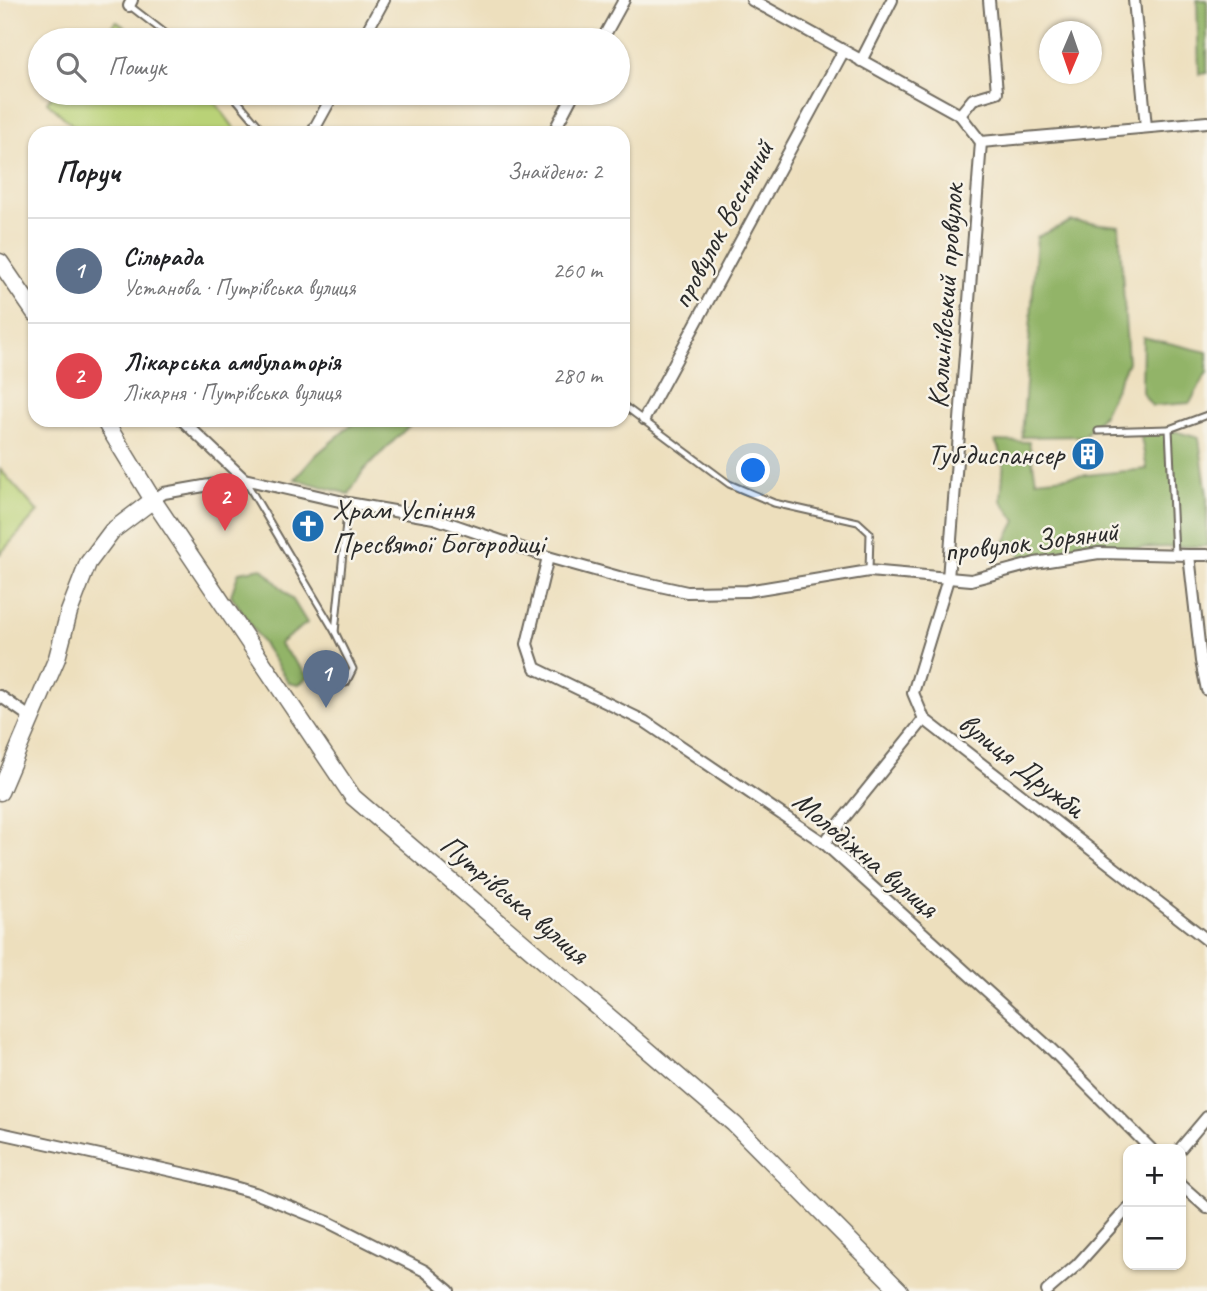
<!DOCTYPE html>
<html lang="uk">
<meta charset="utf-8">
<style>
body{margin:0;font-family:Caveat,sans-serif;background:#f6f6f6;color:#202124}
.controls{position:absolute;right:21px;bottom:21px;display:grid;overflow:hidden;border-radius:14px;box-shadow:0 2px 5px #0004}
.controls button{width:63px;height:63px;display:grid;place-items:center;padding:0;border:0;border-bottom:2px solid #e0e0e0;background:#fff;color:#202124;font:35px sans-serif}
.compass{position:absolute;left:1039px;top:21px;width:63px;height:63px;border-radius:50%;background:#fff;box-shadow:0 2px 5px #0004;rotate:182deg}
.you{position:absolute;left:754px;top:471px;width:24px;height:24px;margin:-18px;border:5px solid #fff;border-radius:50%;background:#1a73e8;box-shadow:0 0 0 10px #1a73e833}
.badge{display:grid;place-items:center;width:46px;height:46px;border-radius:50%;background:#1f6fb2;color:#fff;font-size:23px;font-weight:700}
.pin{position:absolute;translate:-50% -58px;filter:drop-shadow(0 2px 4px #0008)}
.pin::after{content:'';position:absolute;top:37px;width:24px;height:21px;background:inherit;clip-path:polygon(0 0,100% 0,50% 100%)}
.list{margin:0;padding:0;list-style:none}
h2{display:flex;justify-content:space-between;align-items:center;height:91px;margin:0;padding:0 28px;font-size:30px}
h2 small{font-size:23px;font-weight:400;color:#757577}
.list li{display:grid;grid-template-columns:46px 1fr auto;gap:21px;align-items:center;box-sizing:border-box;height:105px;padding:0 28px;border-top:2px solid #e0e0e0}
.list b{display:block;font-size:26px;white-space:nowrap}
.list p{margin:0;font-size:23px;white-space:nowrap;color:#757577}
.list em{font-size:23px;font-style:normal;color:#757577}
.icon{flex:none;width:38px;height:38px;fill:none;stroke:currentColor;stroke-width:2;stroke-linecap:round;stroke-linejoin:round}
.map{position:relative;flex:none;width:1207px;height:1291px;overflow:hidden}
.search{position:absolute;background:#fff;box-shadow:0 2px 5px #0004;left:28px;top:28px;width:602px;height:77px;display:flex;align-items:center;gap:18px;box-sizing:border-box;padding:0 24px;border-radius:38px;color:#757577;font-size:26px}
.panel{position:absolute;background:#fff;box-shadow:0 2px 5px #0004;left:28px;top:126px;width:602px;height:301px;border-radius:21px}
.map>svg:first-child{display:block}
.green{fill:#b9d277;stroke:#727e51;stroke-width:2}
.forest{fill:#92b468;stroke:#5e704a;stroke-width:2}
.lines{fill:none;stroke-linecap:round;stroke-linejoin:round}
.lane-casing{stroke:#6f6a5e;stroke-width:9}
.street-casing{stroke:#6f6a5e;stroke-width:14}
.secondary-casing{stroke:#6f6a5e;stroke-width:19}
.lane{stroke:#fff;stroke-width:5}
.street{stroke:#fff;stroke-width:10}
.secondary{stroke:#fff;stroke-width:16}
.labels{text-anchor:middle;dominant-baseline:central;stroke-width:5;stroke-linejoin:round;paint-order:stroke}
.street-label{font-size:30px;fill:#2b2b2b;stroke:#f7f3e8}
.poi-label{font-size:30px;fill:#2b2b2b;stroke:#f7f3e8;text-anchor:end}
</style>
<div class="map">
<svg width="1207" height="1291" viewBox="0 0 1207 1291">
<rect width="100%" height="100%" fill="#f7f3e8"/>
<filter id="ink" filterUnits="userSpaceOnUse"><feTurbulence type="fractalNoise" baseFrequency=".0143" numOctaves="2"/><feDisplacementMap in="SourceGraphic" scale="14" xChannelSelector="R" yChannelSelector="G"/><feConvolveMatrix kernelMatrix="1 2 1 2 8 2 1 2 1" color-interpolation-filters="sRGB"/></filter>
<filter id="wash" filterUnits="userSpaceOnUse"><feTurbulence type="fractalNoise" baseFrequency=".00686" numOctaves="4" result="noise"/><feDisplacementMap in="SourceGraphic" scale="28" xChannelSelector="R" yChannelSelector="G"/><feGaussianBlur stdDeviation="1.57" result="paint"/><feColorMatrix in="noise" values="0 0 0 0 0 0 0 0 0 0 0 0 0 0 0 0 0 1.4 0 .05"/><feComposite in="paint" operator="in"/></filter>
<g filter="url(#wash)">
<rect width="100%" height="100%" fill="#eddfbd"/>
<g class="green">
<path d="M116 21 144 40H99Z"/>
<path d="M54 93H208L238 133H81L47 102Z"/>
<path d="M0 469 38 512 0 554Z"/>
</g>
<g class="forest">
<path d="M1197 0H1207V73L1199 74Z"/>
<path d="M1071 221 1119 226 1128 362 1103 415 1084 436 1022 437 1037 237Z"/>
<path d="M1143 337 1207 352V372L1190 403 1152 406 1142 392Z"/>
<path d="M357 420 414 421 363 471 349 494 295 479 316 455Z"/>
<path d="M1174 431 1199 438 1207 496V546L1098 549 1024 558 1005 542 1016 521 1001 500 1004 459 995 441 1029 442 1036 480 1147 469 1140 432Z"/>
<path d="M262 568 293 600 307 623 279 644 309 677 298 685 289 683 231 595 239 572Z"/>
</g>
</g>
<g filter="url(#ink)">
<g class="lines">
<defs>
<g id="lane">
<path d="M130 6 174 40"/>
<path d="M231 93 265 133"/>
<path d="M623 405 729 484 774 503 858 522 870 533 869 571"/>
<path d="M1098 431 1169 429"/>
<path d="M246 482 335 632 353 669 346 683"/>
<path d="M1175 554 1169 429 1207 415"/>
<path d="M335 632 348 503"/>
</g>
<g id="street">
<path d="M752 0 960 115 981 142"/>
<path d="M1134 0 1146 127"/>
<path d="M129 6 132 0"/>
<path d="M362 40 384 0"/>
<path d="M602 40 624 0"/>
<path d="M861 61 892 0"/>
<path d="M960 115 973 99 997 92 989 0"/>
<path d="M312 133 334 93"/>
<path d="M553 133 574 93"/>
<path d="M981 142 948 579 913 693 924 719 1207 940"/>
<path d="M981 142 1207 122"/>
<path d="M644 419 843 52"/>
<path d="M182 420 244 479"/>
<path d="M153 500 164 493 244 479 348 503 434 518 548 557 619 577 687 592 747 591 869 571 971 580 1035 563 1099 553 1189 555 1201 661 1207 690"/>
<path d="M1189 555H1207"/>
<path d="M548 557 527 644 535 668 644 721 824 843 1052 1050 1151 1149"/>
<path d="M0 696 30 717"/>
<path d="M824 843 924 719"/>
<path d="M0 1133 195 1176 255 1193 328 1222 425 1271 449 1291"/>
<path d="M1180 1149 1207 1117"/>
<path d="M1181 1185 1207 1208"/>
<path d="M1047 1291 1077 1265 1128 1208"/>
</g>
<g id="secondary">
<path d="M0 262 35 313"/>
<path d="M104 420 153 500 353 797 734 1124 900 1291"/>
<path d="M0 792 57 658 69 612 88 563 112 531 153 500"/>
</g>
</defs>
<use href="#lane" class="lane-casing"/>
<use href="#street" class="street-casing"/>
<use href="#secondary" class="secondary-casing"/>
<use href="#lane" class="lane"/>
<use href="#street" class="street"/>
<use href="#secondary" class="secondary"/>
</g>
</g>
<defs>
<symbol id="building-disc" viewBox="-11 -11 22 22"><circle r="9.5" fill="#1f6fb2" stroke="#f7f3e8"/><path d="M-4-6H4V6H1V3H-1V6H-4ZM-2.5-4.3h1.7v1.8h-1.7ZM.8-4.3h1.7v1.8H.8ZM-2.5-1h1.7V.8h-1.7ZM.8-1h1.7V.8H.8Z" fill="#fff"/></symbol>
<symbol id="church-disc" viewBox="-11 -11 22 22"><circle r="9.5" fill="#1f6fb2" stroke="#f7f3e8"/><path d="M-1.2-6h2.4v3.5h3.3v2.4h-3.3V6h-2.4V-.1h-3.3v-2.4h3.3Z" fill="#fff"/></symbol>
</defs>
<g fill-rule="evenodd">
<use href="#building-disc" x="1069" y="435" width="38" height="38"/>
<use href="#church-disc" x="289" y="507" width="38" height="38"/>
</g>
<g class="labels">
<g class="street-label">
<text transform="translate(722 224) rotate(-62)">провулок Весняний</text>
<text transform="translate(945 296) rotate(-86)">Калинівський провулок</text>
<text transform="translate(1031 541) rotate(-7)">провулок Зоряний</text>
<text transform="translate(1022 765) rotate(38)">вулиця Дружби</text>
<text transform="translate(866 854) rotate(40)">Молодіжна вулиця</text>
<text transform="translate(515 899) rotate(40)">Путрівська вулиця</text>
</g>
<g class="poi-label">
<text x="1064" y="454">Туб.диспансер</text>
<text x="332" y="509" text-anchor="start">Храм Успіння<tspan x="332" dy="34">Пресвятої Богородиці</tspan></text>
</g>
</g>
</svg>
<div class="controls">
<button>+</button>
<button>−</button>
</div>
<svg class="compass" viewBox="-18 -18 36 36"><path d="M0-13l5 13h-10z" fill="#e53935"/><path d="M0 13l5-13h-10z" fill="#757577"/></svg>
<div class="you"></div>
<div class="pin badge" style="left:326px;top:708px;background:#5c6f8a">1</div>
<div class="pin badge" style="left:225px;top:531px;background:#e0444e">2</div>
<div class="search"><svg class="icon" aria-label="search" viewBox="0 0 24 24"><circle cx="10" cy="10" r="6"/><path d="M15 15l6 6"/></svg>Пошук</div>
<section class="panel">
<h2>Поруч<small>Знайдено: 2</small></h2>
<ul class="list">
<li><span class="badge" style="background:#5c6f8a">1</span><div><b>Сільрада</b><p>Установа · Путрівська вулиця</p></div><em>260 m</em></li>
<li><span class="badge" style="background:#e0444e">2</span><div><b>Лікарська амбулаторія</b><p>Лікарня · Путрівська вулиця</p></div><em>280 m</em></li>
</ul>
</section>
</div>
